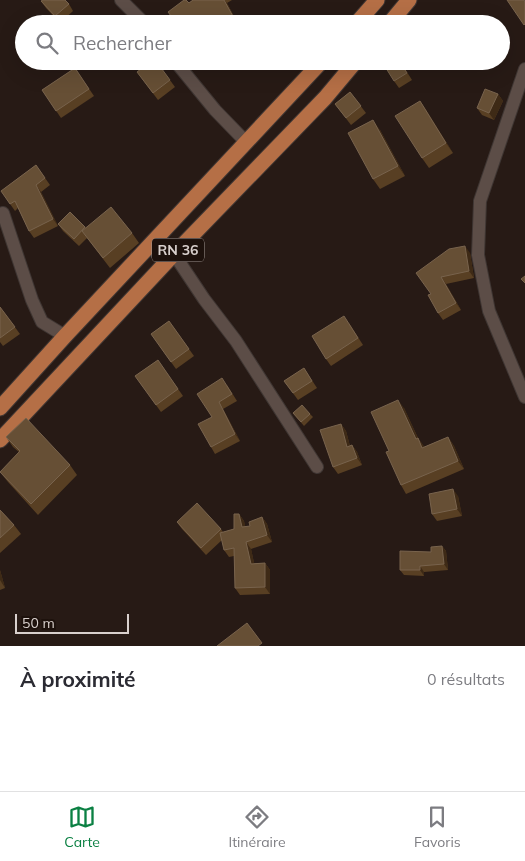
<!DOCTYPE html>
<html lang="fr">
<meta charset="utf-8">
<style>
body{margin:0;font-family:Mulish,sans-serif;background:#f2f2f3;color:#2b2b33}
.scale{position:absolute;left:15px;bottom:12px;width:114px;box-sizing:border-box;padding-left:5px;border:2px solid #d9d0cd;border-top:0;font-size:14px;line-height:18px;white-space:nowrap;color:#d9d0cd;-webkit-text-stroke:4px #1d110c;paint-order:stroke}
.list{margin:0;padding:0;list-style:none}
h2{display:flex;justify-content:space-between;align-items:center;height:65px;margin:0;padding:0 20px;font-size:21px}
h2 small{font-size:16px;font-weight:400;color:#7c7c81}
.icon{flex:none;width:28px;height:28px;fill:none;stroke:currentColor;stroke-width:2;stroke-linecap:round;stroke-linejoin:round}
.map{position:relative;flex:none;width:525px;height:646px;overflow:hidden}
.search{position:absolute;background:#fff;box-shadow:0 5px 20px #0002;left:15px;right:15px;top:15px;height:55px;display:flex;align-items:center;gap:12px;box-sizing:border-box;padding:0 18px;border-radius:28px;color:#7c7c81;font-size:19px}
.sheet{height:145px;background:#fff}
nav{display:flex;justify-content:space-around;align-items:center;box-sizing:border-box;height:70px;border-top:1px solid #e1e1e2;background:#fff;font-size:14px;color:#7c7c81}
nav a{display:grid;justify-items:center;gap:2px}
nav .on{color:#0b8043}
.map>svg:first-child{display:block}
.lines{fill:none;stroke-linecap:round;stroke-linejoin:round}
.street-casing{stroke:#3f3633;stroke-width:14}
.primary-casing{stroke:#3f3633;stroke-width:17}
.street{stroke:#5c4d47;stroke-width:12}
.primary{stroke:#b56f46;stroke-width:15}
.wall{fill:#583f23}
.shaded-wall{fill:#3e2a16}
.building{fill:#664f35;stroke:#78634d}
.labels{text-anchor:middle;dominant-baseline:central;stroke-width:4.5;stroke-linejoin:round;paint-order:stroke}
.shield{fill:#1d110c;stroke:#a19793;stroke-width:1}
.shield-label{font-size:14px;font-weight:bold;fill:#d9d0cd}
</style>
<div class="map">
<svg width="525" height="646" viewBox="0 0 525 646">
<rect width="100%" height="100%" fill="#271a15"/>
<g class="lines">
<defs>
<g id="street">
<path d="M121 0 145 24"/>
<path d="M175 61 215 110 247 143"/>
<path d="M525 69 480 201 478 255 489 311 525 397"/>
<path d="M3 213 32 300 42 322 65 336"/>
<path d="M174 254 204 299 236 341 317 467"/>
</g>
<g id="primary">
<path d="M356 24 377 0"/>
<path d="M389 24 409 0"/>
<path d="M0 408 65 336 322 61"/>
<path d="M0 440 174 254 325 98 356 61"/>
</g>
</defs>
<use href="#street" class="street-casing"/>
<use href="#primary" class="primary-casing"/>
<use href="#street" class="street"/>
<use href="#primary" class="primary"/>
</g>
<g class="wall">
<path d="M193 0H232L227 3 238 24H177L168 12 189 3Z"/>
<path d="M41 1 69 4 73 11 60 23 46 8Z"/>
<path d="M156 61 175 87 158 100 137 72Z"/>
<path d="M186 61H196L190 66Z"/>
<path d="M400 61 412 80 399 88 394 81Z"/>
<path d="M75 68 94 96 61 118 42 90Z"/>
<path d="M350 92 366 113 351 125 335 104Z"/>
<path d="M498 94 503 101 494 120 482 115 477 108Z"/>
<path d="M420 101 453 153 429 168 422 158Z"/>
<path d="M380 130 405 176 380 189 373 179Z"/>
<path d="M36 165 50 185 41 192 58 226 34 238 29 231 18 208 15 211 1 191Z"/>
<path d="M58 224 132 233 139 243 110 268 87 238 79 246 63 231Z"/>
<path d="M449 249 470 253 474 278 446 284 461 310 443 320 438 313 431 294Z"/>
<path d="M0 307 20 334 3 346 0 342Z"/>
<path d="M169 321 194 356 176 369 151 334Z"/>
<path d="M349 323 363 345 331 366 326 359Z"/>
<path d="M158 360 183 396 161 412 135 376Z"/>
<path d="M304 368 317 388 298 400 284 381Z"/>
<path d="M227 385 237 401 223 409 240 441 215 454 211 447 212 417Z"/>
<path d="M404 408 418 438 424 447 448 437 454 446 464 469 406 494 401 485 389 451Z"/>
<path d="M293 413 310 414 313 417 304 426Z"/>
<path d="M341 424 346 431 350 446 352 445 357 452 362 465 338 474 333 467Z"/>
<path d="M6 437 70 465 77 475 38 515 8 482 0 472 19 452 13 447Z"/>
<path d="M458 496 462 516 437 521 432 514Z"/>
<path d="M0 510 14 525 21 534 0 553Z"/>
<path d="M239 514 244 521 245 527 250 526 262 517 267 524 272 542 251 549 254 563H265L270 570V594L240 595 235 588 234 556 229 557 224 550 222 540 206 555 182 529 177 522 221 529 223 532 234 529Z"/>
<path d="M442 546 446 551 448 570 424 572V576L404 575 400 570Z"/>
<path d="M0 570 5 588 0 590Z"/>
</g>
<g class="shaded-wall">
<path d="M224 0 227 3 238 24 235 20Z"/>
<path d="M498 94 503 101 494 120 489 113Z"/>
<path d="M420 101 427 111 453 153 446 143Z"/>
<path d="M373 120 380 130 405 176 398 166Z"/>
<path d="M36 185 41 192 58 226 53 219Z"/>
<path d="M465 246 470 253 474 278 469 271Z"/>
<path d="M441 277 446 284 461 310 456 303Z"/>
<path d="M398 400 404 408 422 447 416 439Z"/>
<path d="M219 402 223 409 240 441 235 434Z"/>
<path d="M341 424 346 431 352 454 347 447Z"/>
<path d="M448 437 454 446 464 469 458 461Z"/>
<path d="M418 438 424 446 428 457 422 448Z"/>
<path d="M352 445 357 452 362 465 357 458Z"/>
<path d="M453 489 458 496 462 516 457 509Z"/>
<path d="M239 514 244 521 247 534 242 527Z"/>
<path d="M262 517 267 524 272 542 267 535Z"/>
<path d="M246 542 251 549 256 571 251 564Z"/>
<path d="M442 546 446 551 448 570 444 564Z"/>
<path d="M265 563 270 570V594L265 587Z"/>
<path d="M420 566 424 572V576L420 570Z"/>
<path d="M0 570 5 588 0 580Z"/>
</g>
<g class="building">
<path d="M43 0H65L69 4 55 16 41 1Z"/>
<path d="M184 0H186L189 3 193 0H224L235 20 228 24H177L168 12Z"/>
<path d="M507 0H524L525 2V24L524 25Z"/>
<path d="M151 61H156L170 80 153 93 137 72Z"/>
<path d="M390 61H399L407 73 394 81 384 65Z"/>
<path d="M75 68 89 89 56 111 42 90Z"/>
<path d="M485 89 498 94 489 113 477 108Z"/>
<path d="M350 92 361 106 346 118 335 104Z"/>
<path d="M420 101 446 143 422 158 395 116Z"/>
<path d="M373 120 398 166 373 179 348 133Z"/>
<path d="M36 165 45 178 36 185 53 219 29 231 15 201 10 204 1 191Z"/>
<path d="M111 207 132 233 103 258 82 231Z"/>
<path d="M70 212 85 227 74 239 58 224Z"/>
<path d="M465 246 469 271 441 277 456 303 438 313 428 295 431 294 416 273 449 249Z"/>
<path d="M525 276V283L521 279Z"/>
<path d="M0 307 15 327 0 338Z"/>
<path d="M344 316 358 338 326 359 312 336Z"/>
<path d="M169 321 189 349 171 362 151 334Z"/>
<path d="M158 360 178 389 156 405 135 376Z"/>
<path d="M304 368 312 381 293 393 284 381Z"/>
<path d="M222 378 232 394 219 402 235 434 211 447 198 424 212 417 197 394Z"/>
<path d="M398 400 416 439 418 438 422 448 448 437 458 461 401 485 386 452 389 451 371 412Z"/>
<path d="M302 405 310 414 301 422 293 413Z"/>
<path d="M26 418 70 465 31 504 0 472 20 451 6 437Z"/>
<path d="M341 424 347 447 352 445 357 458 333 467 320 430Z"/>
<path d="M453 489 457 509 432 514 429 494Z"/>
<path d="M197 503 221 529 201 548 177 522Z"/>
<path d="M0 510 14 525 0 538Z"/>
<path d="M234 514H239L242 527 250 526 249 522 262 517 267 535 246 542 251 564 265 563V587L235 588 234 548 224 550 220 533 234 529Z"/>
<path d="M442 546 444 564 420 566V570H400V551L431 552V547Z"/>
<path d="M247 623 262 643 258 646H217Z"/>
</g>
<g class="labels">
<rect class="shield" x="152" y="238.5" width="52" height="23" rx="4"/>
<g class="shield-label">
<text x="178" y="250">RN 36</text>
</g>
</g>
</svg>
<div class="scale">50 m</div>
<div class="search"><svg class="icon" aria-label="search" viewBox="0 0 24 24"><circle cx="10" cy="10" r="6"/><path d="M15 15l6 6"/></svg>Rechercher</div>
</div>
<section class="sheet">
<h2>À proximité<small>0 résultats</small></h2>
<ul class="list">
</ul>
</section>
<nav>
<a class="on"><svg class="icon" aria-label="map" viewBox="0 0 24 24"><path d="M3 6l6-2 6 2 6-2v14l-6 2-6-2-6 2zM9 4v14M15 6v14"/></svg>Carte</a>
<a><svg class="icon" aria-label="directions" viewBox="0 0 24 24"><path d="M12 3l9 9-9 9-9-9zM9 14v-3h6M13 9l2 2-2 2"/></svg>Itinéraire</a>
<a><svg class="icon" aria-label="saved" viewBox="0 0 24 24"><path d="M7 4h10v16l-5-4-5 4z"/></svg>Favoris</a>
</nav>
